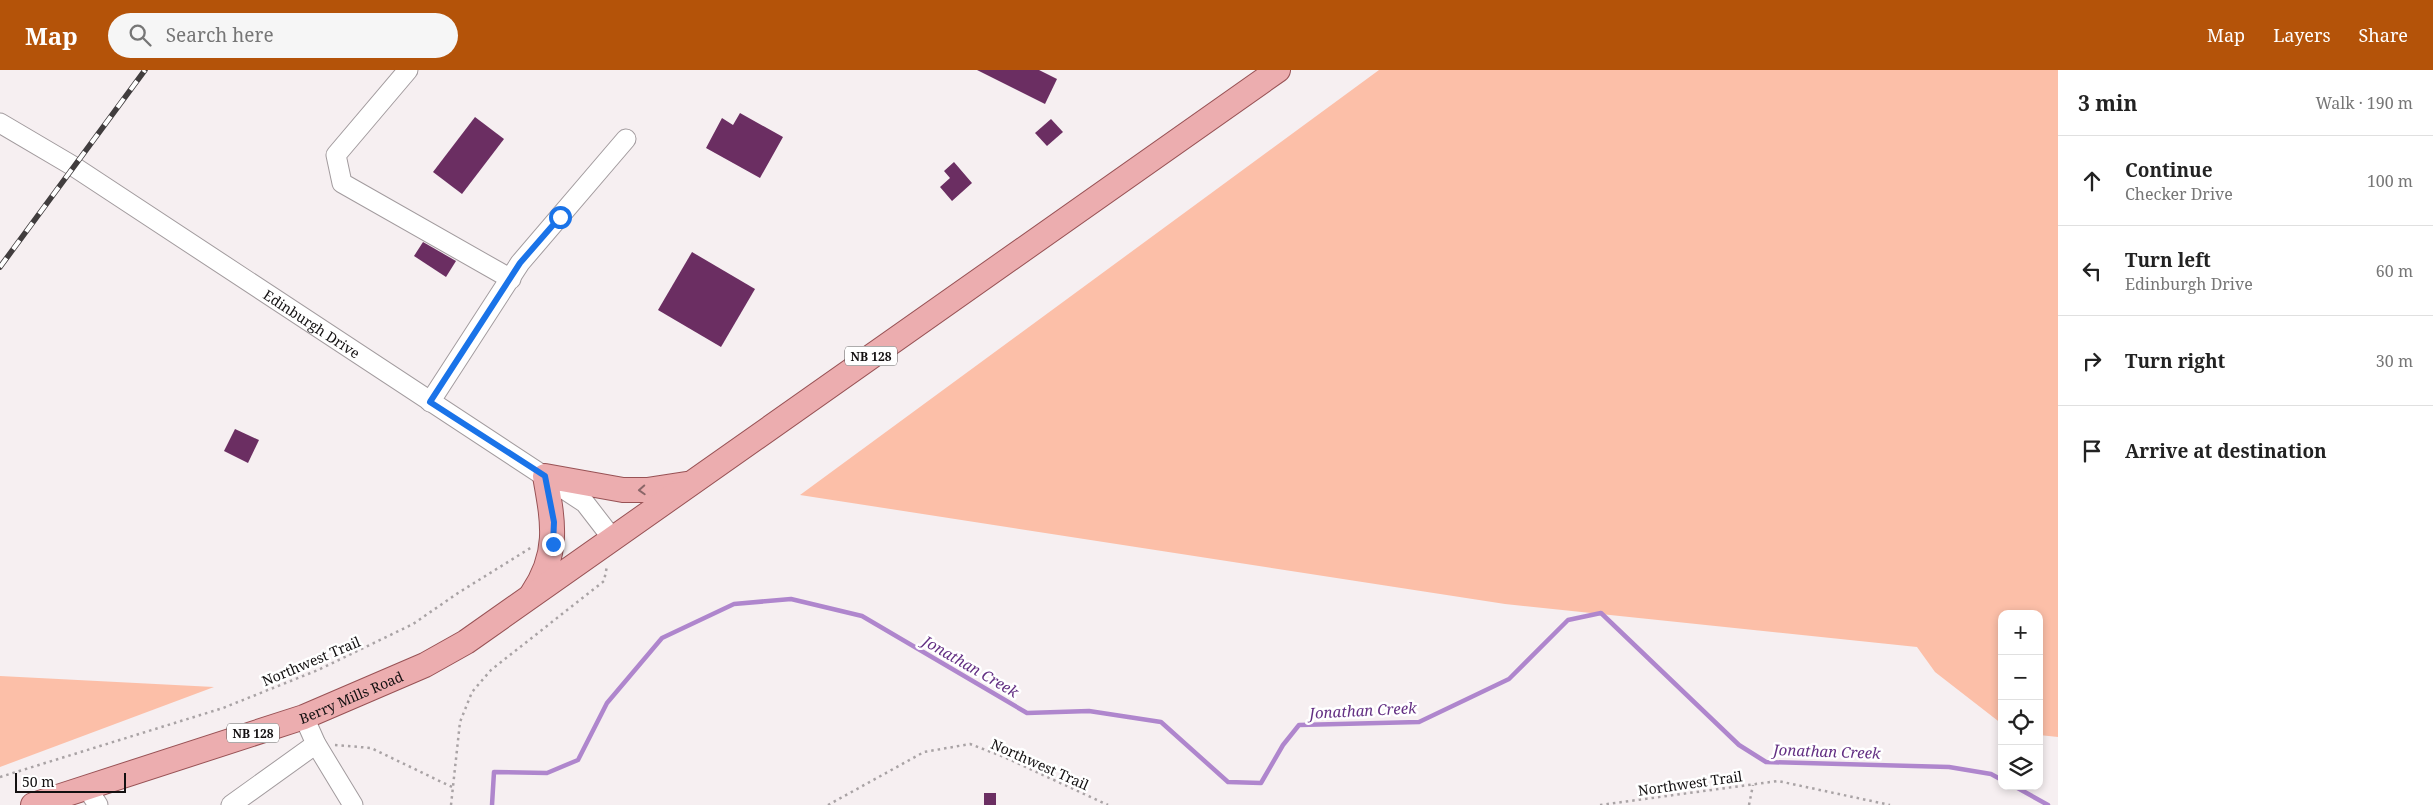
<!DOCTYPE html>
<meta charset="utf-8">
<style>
body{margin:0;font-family:"Noto Serif",serif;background:#f6f6f6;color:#222}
.controls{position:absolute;right:15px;bottom:15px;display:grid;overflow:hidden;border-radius:10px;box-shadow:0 2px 8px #0003}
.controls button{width:45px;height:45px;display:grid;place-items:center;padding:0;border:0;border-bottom:1px solid #e0e0e0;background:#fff;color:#222;font:25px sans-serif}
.scale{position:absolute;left:15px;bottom:12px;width:111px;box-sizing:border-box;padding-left:5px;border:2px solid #131011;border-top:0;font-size:14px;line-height:18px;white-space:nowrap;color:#131011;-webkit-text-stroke:4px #fff;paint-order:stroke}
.stop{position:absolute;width:15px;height:15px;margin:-11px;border:4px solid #1a73e8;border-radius:50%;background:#fff}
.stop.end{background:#1a73e8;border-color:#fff;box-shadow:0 1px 5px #0008}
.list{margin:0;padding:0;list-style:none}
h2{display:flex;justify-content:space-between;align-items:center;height:65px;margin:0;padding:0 20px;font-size:21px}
h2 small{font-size:16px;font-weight:400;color:#767676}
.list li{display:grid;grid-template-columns:32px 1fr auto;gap:15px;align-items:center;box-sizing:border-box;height:90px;padding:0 20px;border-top:1px solid #e0e0e0}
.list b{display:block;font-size:19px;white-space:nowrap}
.list p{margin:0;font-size:16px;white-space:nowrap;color:#767676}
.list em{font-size:16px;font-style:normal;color:#767676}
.icon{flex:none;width:28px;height:28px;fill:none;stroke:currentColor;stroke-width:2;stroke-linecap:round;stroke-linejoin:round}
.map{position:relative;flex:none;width:2058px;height:735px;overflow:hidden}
header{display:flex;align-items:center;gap:30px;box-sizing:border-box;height:70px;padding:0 25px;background:#b45309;color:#fff}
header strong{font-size:24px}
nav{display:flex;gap:28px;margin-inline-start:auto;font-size:18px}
.search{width:350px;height:45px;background:#f6f6f6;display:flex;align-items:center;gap:12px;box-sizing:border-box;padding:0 18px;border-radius:28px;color:#767676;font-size:19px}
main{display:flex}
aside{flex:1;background:#fff}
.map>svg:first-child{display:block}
.green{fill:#fcbfa8}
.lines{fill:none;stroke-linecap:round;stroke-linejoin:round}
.stream{stroke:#af86cd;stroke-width:4.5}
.building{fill:#6b2e62}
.minor-casing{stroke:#a29b9e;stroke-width:21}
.major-casing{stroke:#985255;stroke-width:26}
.path{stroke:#a9a3a5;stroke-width:2.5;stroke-dasharray:2.5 4;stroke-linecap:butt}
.minor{stroke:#fff;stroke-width:19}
.major{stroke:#ecadaf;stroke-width:24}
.rail-casing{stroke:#413d3e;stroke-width:5.5}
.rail{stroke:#fff;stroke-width:4;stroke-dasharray:11;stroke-linecap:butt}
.oneway{stroke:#8a6668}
.route{stroke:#1a73e8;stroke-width:6}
.labels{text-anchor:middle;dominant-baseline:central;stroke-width:5;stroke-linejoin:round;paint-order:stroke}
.shield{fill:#fff;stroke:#5a5858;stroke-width:1}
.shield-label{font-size:12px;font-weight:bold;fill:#131011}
.street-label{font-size:14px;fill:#131011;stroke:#fff}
.water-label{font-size:15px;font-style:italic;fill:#632f83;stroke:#fff}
</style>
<header>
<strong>Map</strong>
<div class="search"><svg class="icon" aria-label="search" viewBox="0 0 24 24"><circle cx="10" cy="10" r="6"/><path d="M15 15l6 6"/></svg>Search here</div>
<nav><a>Map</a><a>Layers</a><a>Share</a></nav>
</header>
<main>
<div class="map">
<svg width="2058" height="735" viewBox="0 0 2058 735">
<rect width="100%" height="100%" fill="#f6eff1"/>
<g class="green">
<path d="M1379 0H2058V667L2039 665V544H2002V654L1935 602 1917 577 1505 534 800 425Z"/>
<path d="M0 606 214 617 0 697Z"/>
</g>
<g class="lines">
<g class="stream">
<path d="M2014 716 2048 735"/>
<path d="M492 735 494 702 547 703 578 690 607 633 662 568 734 534 791 529 862 546 1027 643 1089 641 1161 652 1228 712 1261 713 1283 675 1299 655 1419 652 1509 609 1568 550 1601 543 1739 675 1766 692 1949 697 1991 704 2002 710"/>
</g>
</g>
<g class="building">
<path d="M977 0H1039L1057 9 1045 34Z"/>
<path d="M740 43 783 67 760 108 706 78 722 48 733 55Z"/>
<path d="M475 47 504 69 462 124 433 102Z"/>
<path d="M1051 49 1063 62 1047 76 1035 63Z"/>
<path d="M954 92 972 113 952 131 940 117 950 108 944 101Z"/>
<path d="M423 172 456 191 446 207 414 186Z"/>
<path d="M692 182 755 219 721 277 658 240Z"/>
<path d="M235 359 259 370 248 393 224 381Z"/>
<rect x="984" y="723" width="12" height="12"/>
</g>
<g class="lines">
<defs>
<g id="minor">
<path d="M408 0 336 85 342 113 511 209"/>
<path id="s1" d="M0 53 73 96 585 433 612 468"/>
<path d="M430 332 520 193 626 69"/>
<path d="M304 647 316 674 353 735"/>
<path d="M87 718 98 735"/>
<path d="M231 735 316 674"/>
</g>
<g id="major">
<path d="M532 524C560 483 553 451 545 406L623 420H647L686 414"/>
<path id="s2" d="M33 735 304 647 425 595 466 572 1278 0"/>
</g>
</defs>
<use href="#minor" class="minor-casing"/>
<use href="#major" class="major-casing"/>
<g class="path">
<path d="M335 675 371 678 452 717"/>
<path d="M0 707 223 638 318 600 413 554 458 523 532 477"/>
<path d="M451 735 460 652 472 622 491 600 604 511 607 496"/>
<path d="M828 735 924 682 970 674 1004 687 1108 735"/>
<path d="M1600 735 1778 711 1890 735"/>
<path d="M1749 735 1753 715"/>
</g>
<use href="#minor" class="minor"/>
<use href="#major" class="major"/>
<defs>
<path id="rail" d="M0 197 145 0"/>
</defs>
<use href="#rail" class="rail-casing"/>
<use href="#rail" class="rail"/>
</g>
<defs><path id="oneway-chevron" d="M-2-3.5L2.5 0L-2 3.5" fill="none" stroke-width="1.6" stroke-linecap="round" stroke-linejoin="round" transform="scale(1.25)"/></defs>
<use class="oneway" href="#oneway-chevron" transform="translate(642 420) rotate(177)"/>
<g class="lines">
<path class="route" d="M553 474 554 452 545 406 430 332 520 193 560 147"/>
</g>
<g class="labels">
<g class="shield">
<rect x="845" y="276.5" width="52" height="19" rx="4"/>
<rect x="227" y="653.5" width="52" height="19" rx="4"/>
</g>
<g class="shield-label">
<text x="871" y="286">NB 128</text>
<text x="253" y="663">NB 128</text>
</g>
<g class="street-label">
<text stroke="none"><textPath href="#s1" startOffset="371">Edinburgh Drive</textPath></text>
<text transform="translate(311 591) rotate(-23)">Northwest Trail</text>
<text stroke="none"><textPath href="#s2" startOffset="336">Berry Mills Road</textPath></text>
<text transform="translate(1040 694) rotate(24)">Northwest Trail</text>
<text transform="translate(1690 713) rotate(-8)">Northwest Trail</text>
</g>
<g class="water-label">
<text transform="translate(971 596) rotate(30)">Jonathan Creek</text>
<text transform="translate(1363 640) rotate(-3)">Jonathan Creek</text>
<text transform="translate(1827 681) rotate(2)">Jonathan Creek</text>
</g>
</g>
</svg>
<div class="controls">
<button>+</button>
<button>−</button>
<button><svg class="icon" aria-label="locate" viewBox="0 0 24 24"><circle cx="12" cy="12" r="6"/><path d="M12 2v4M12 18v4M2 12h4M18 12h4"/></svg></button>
<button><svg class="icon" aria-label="layers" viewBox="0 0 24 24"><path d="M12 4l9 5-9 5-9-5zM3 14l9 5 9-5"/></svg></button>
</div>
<div class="scale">50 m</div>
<div class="stop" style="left:560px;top:147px"></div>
<div class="stop end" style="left:553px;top:474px"></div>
</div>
<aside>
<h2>3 min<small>Walk · 190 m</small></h2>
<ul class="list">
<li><svg class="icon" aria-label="ahead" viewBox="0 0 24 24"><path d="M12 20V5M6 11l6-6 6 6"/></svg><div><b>Continue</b><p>Checker Drive</p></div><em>100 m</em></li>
<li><svg class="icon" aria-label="left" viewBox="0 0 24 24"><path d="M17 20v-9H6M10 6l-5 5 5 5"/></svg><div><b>Turn left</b><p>Edinburgh Drive</p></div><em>60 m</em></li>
<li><svg class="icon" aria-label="right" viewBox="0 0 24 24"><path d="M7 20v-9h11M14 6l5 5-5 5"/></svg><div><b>Turn right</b></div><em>30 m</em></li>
<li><svg class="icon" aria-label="arrive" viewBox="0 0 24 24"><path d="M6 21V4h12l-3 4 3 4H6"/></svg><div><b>Arrive at destination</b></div></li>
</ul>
</aside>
</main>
